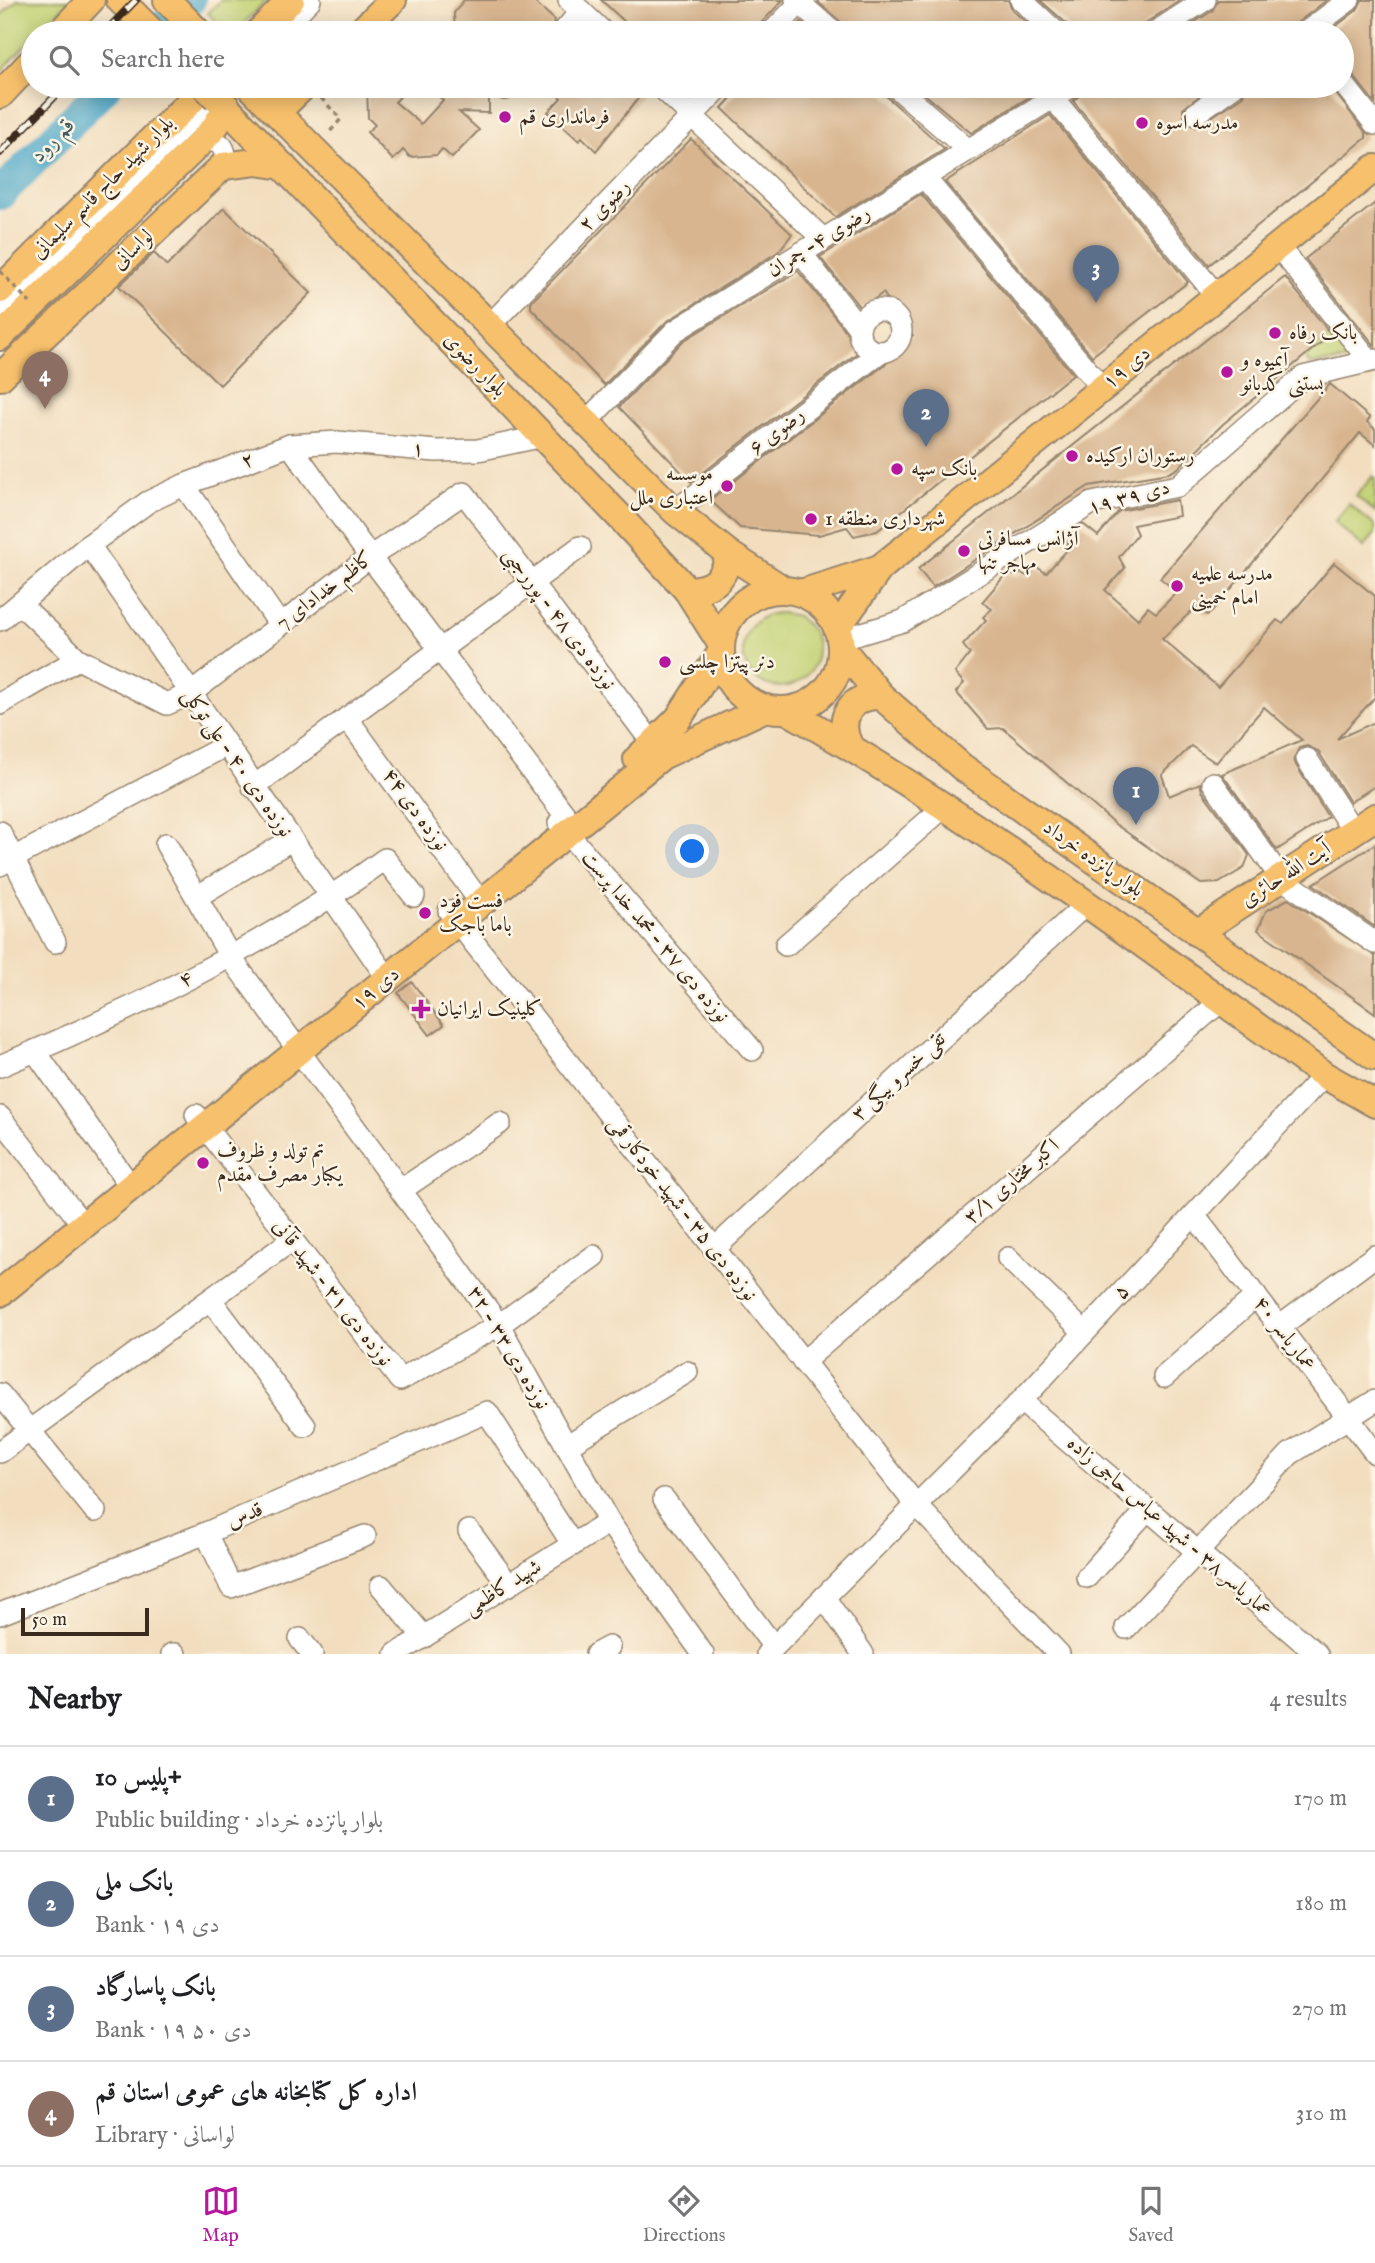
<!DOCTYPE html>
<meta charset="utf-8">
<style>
body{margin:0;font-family:"IM FELL English",Amiri,serif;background:#f6f6f6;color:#202124}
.scale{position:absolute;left:21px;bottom:18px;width:128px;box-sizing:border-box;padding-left:7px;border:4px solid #3b2a1e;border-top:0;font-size:19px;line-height:24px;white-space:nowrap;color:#3b2a1e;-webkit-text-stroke:5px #fcf5e5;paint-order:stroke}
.you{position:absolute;left:693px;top:852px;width:24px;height:24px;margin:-18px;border:5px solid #fff;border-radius:50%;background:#1a73e8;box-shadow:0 0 0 10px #1a73e833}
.badge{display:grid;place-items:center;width:46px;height:46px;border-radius:50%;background:#b5179e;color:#fff;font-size:23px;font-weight:700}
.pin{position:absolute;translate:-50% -58px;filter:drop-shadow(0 2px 4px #0008)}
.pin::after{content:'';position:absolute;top:37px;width:24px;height:21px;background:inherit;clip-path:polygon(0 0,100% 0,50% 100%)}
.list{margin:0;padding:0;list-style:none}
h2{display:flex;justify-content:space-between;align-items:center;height:91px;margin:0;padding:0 28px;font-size:30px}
h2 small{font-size:23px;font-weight:400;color:#757577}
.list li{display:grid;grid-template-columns:46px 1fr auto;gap:21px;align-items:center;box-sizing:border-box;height:105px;padding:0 28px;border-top:2px solid #e0e0e0}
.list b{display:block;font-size:26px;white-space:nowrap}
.list p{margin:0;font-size:23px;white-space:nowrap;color:#757577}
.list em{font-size:23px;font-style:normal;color:#757577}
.icon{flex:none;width:38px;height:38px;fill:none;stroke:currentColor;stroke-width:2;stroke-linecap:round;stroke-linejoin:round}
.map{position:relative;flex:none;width:1375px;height:1654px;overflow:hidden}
.search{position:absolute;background:#fff;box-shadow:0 4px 18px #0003;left:21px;right:21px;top:21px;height:77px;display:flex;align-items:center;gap:18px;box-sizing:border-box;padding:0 24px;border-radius:38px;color:#757577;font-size:26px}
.sheet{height:511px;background:#fff}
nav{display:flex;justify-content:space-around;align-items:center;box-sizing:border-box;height:98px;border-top:2px solid #e0e0e0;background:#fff;font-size:19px;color:#757577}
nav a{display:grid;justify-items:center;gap:4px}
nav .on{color:#b5179e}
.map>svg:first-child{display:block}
.green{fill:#c2d173;stroke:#7e7e48;stroke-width:2}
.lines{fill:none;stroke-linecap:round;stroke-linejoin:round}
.river{stroke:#48a6c7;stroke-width:32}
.building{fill:#d8b58f}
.minor-casing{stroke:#96846e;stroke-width:24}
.major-casing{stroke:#96846e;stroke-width:30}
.path{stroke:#96846e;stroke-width:3.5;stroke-dasharray:5 5;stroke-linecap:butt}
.minor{stroke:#fff;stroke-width:21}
.major{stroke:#f7c06c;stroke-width:26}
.rail-casing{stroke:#3b2a1e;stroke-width:8}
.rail{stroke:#fcf5e5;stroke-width:5;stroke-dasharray:16;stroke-linecap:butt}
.major-bridge-casing{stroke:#96846e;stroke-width:30;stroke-linecap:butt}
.path-bridge{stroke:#96846e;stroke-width:3.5;stroke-dasharray:5 5;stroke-linecap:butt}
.major-bridge{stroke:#f7c06c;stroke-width:26}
.poi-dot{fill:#b5179e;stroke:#fcf5e5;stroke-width:2.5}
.labels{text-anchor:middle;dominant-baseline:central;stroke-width:5;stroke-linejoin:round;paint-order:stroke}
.poi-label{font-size:21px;fill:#3b2a1e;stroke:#fcf5e5;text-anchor:start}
.street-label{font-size:21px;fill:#3b2a1e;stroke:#fcf5e5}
.water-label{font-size:23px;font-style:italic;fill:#405c62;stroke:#fcf5e5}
</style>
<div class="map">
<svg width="1375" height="1654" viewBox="0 0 1375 1654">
<rect width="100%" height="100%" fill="#fcf5e5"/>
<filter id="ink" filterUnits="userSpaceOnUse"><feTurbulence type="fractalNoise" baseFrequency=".0143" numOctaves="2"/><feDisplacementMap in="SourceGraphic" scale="14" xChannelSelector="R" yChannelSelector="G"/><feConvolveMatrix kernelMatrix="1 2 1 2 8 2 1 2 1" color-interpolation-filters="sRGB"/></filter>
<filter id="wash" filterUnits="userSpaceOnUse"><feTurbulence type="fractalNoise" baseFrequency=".00686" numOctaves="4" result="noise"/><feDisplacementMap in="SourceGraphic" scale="28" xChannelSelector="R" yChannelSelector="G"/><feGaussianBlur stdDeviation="1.57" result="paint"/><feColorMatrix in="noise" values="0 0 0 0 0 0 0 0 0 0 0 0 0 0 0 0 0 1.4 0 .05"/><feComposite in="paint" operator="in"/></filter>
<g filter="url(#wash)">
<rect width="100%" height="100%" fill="#f2debf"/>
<g class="green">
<path d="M17 0H70L37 33H33V37L0 72V16Z"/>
<path d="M221 0H267L234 33H227L208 13Z"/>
<path d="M1334 332 1351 355 1344 361 1309 364 1305 356Z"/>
<path d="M1373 476 1375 478V512L1356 496Z"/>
<path d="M1349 504 1375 526V534L1364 547 1334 522Z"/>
<circle cx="780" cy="650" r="37"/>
</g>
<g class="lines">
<g class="river">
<path d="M157 33 190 0"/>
<path d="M0 194 106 86"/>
</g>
</g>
<g id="blocks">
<g class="building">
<path d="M464 0H532L555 20 549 33H455L454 13Z"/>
<path d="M601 0H783L752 33H637Z"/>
<path d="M820 0H1008L1012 10 1038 33H847L843 24 818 2Z"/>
<path d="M1040 0H1181L1147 22 1141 33H1070L1066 23Z"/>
<path d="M1218 0H1327L1297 23 1292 33H1178L1212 11Z"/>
<path d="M1362 0H1375V103L1352 74 1342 67V33H1327L1357 10Z"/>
<path d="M801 22 814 33H790Z"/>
<path d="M367 86H410L395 102 421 124 443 100 427 86H482L489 97V113L459 112 479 130 452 158 442 149 437 155 410 157 403 150 393 160 367 132 375 125 368 118Z"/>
<path d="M549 86H632L642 94 596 151 582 137 579 141 548 112 561 98Z"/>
<path d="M742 86H882L886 96 945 149 835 217 722 108Z"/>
<path d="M915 86H1047L971 133Z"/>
<path d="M1085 86H1212L1183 109 1185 122 1196 127 1242 97 1247 86H1330L1366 133V138L1209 265 1073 101 1083 93Z"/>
<path d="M1050 115 1188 282 1092 356 945 182Z"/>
<path d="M691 139 792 234 778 252 666 322 604 385 531 308V302Z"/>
<path d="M921 194 1073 374 877 531 854 536 847 527 819 535 740 528 710 500 888 362 893 351 913 335 883 293 861 309 820 257Z"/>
<path d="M1375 203V346L1305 259Z"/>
<path d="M224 208 311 293 220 385 119 286 154 253 167 266Z"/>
<path d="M798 271 861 350 691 482 619 407 683 341Z"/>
<path d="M1285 277 1331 334 1223 424 1177 469 1169 473 1089 486 933 587 918 569Z"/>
<path d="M1330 384 1370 418 1367 422 1375 429V445L1360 433 1212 612 1207 615 1197 606 1162 639 1218 687 1277 620 1283 624 1334 563 1375 596V697L1337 739 1375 722V786L1350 802 1318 751 1307 746 1299 748 1294 759 1296 765 1328 817 1277 850 1222 774 1302 740 1264 707 1216 763 1191 746 1162 775 1169 796 1200 783 1202 791 1249 855 1244 868 1219 883 1201 884 1115 824 1003 728 988 729 956 692 964 683 955 673 970 654 963 645 986 620 983 617 992 609 982 602 1006 574 1017 576 1021 573 1028 577 1035 566 1046 573 1071 546 1061 538 1083 524 1098 536 1119 511 1177 500 1179 516 1133 525 1137 534 1119 557 1125 568 1105 590 1138 619 1148 607 1156 613 1177 592 1160 578Z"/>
<path d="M1375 844V927L1313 884Z"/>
<path d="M1288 899 1375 956V1013L1258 930 1266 911Z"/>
<path d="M412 982 444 1025 430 1035 398 993Z"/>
</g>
</g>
</g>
<g filter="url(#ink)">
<use href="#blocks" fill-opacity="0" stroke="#96846e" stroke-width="2"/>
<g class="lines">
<defs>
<g id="minor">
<path d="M569 0 604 33"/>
<path d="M796 0 834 33"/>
<path d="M1021 0 1057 33"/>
<path d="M277 33 310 0"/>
<path d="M562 33 581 11"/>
<path d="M771 33 803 0"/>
<path d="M1154 33 1205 0"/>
<path d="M1305 33 1349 0"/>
<path d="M1342 82 1375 124"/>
<path d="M495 86 505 89 515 86"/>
<path d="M660 86 822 238"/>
<path d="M895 86 967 149"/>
<path d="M1053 98 1216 295"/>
<path d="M1195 114 1234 86"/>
<path d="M200 143C218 136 230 148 223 166"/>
<path d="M924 177 1102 388"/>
<path d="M1277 245 1369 360"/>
<path d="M801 253 858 327"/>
<path d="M0 308 224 86"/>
<circle cx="880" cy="331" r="21"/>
<path d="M489 326 721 86"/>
<path d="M585 423 675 331 1072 86"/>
<path d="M290 445 370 557 574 827"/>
<path d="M184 485 280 625"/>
<path d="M675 511 880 352"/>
<path d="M89 545 388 979"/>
<path d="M21 605 78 659 167 704 190 694 370 557 464 493 654 745"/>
<path d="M0 620 89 545 148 502 184 485 290 445 337 442 436 451 478 450 544 436"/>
<path d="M839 640 903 621 1092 503 1178 486 1303 377 1375 360"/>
<path d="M0 704 78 659"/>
<path d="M347 718 481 903"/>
<path d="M1307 759 1353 831"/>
<path d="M1213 783 1281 878 1375 943"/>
<path d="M253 787 580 547"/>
<path d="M559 823 752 1050"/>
<path d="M0 832 55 942"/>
<path d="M166 844 231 958 499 1325 609 1522 703 1654"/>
<path d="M0 865 225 746"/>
<path d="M198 896 291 840"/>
<path d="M449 911 916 1505 1059 1654"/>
<path d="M786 945 944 807"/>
<path d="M35 1051 131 1187"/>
<path d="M0 1066C134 1009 267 945 385 859L414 896"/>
<path d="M196 1115 400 1380 499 1325 594 1256"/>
<path d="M0 1117 83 1225"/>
<path d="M401 1190 500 1123"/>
<path d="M1194 1215 1375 1453"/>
<path d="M714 1249 1085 905"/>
<path d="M1008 1258 1084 1332"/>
<path d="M211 1300 305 1426"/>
<path d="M1279 1327 1375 1256"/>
<path d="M803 1362 1221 1001"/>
<path d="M1164 1377 1256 1296"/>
<path d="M0 1394 95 1511"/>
<path d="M1021 1401 1317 1654"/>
<path d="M566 1446 687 1372"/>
<path d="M0 1452 292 1240"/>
<path d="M664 1499 774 1647"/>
<path d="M469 1531 509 1585"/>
<path d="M206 1533 231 1587 365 1536"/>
<path d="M1087 1577 1147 1510"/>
<path d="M381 1586 424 1637"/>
<path d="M824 1597 863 1654"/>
<path d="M0 1614 206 1533 487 1412 573 1545"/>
<path d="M1126 1628 1290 1454 1375 1401"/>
<path d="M300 1639 312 1654"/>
<path d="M172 1654H175"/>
<path d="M396 1654 609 1522"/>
<path d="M596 1654 609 1647"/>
<path d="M767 1654 1021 1401 1324 1075"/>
</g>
<g id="major">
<path d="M120 0 153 33"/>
<path d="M167 0 199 33"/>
<path d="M60 33 91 0"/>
<path d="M258 33 291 0"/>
<path d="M359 33 393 0"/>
<path d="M250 86 675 511 729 554 784 590"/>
<path d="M0 95 33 60"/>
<path d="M217 98 619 516 687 590 720 642"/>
<path d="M277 112 304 86"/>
<path d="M0 290 206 86"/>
<path d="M0 337 200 143 214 128 227 107"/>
<path d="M0 377 223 166 256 162 283 166"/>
<path d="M687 590C714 589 724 580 729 554"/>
<circle cx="781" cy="650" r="60"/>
<path d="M801 593 880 568"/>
<path d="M837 628 880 568 1375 168"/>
<path d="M841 648 881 696 962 767 1375 1057"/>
<path d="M786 710C974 816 1149 949 1324 1075L1375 1104"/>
<path d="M849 745C836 718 851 695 881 696"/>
<path d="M637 759 678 719 720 654"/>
<path d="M1197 933 1375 817"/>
<path d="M0 1293 662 756 766 708"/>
</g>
</defs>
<use href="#minor" class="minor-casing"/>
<use href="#major" class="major-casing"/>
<path class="path" d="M321 98 341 119 328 134"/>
<use href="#minor" class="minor"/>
<use href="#major" class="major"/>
<defs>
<g id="rail">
<path d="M104 33 136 0"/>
<path d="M0 153 65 86"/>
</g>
</defs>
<use href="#rail" class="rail-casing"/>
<use href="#rail" class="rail"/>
<defs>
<path id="major-bridge" d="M205 86 217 98"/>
</defs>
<use href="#major-bridge" class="major-bridge-casing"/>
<path class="path-bridge" d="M0 271 30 303"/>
<use href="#major-bridge" class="major-bridge"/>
</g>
</g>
<g class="poi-dot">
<circle cx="505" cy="117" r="7"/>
<circle cx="1142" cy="123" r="7"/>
<circle cx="1275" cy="333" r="7"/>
<circle cx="1227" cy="372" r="7"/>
<circle cx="1072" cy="456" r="7"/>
<circle cx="897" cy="469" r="7"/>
<circle cx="727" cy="486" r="7"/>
<circle cx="811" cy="519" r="7"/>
<circle cx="964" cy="551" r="7"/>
<circle cx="1177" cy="586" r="7"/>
<circle cx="665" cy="662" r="7"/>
<circle cx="425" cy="913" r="7"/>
<path d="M417.5 998.5h7v7h7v7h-7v7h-7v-7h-7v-7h7z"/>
<circle cx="203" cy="1163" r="7"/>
</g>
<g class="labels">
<g class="poi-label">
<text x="519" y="117">فرمانداری قم</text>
<text x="1156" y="123">مدرسه اسوه</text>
<text x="1289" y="333">بانک رفاه</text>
<text x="1241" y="360">آبمیوه و<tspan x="1241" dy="24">بستنی کدبانو</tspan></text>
<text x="1086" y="456">رستوران ارکیده</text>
<text x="911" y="469">بانک سپه</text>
<text x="713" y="474" text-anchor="end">موسسه<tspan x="713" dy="24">اعتباری ملل</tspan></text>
<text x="825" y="519">شهرداری منطقه 1</text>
<text x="978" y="539">آژانس مسافرتی<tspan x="978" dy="24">مهاجر تنها</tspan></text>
<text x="1191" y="574">مدرسه علمیه<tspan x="1191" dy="24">امام خمینی</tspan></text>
<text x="679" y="662">دنر پیتزا چلسی</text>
<text x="439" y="901">فست فود<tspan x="439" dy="24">باما باجک</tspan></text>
<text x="437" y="1009">کلینیک ایرانیان</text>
<text x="217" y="1151">تم تولد و ظروف<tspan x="217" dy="24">یکبار مصرف مقدم</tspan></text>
</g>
<g class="street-label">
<text transform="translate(103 188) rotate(-45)">بلوار شهید حاج قاسم سلیمانی</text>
<text transform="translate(605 206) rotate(-46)">رضوی ۲</text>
<text transform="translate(819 242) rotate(-32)">رضوی ۴- چمران</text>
<text transform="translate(133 250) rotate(-43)">لواسانی</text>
<text transform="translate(475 365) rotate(46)">بلوار رضوی</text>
<text transform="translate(1127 368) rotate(-39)">۱۹ دی</text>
<text transform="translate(777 432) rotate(-38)">رضوی ۶</text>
<text transform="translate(418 450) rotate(6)">۱</text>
<text transform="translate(248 461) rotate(-20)">۲</text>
<text transform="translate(1129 498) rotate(-15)">۱۹ دی ۳۹</text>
<text transform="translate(325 591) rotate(-37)">7 کاظم خدادای</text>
<text transform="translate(559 619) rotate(53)">نوزده دی ۴۸ - پوررجبی</text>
<text transform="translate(237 763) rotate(55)">نوزده دی ۴۰ - علی توکلی</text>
<text transform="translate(415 810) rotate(54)">نوزده دی ۴۴</text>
<text transform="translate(1093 859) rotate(35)">بلوار پانزده خرداد</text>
<text transform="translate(1286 875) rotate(-33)">آیت الله حائری</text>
<text transform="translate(655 937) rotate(50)">نوزده دی ۳۷ - محمد خدا پرست</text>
<text transform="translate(186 980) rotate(-25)">۴</text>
<text transform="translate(376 989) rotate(-39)">۱۹ دی</text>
<text transform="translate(899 1077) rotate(-43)">۳ تقی خسرو بیگی</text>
<text transform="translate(1012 1182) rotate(-41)">۳/۱ اکبر مختاری</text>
<text transform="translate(682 1209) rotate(52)">نوزده دی ۳۵ - شهید خودکار قمی</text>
<text transform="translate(1122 1292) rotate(-47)">۵</text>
<text transform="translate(332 1293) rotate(52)">نوزده دی ۳۱ - شهید قآنی</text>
<text transform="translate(1284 1334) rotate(53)">عماریاسر ۴۰</text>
<text transform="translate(508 1348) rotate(59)">۳۲ - نوزده دی ۳۳</text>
<text transform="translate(245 1516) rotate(-23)">قدس</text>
<text transform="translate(1169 1527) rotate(41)">عماریاسر ۳۸ - شهید عباس حاجی زاده</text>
<text transform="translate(503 1588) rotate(-32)">شهید کاظمی</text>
</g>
<g class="water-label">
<text transform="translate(53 140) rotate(-46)">قم رود</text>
</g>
</g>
</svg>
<div class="scale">50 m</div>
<div class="you"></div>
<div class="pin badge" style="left:1136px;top:825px;background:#5c6f8a">1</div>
<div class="pin badge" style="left:926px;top:447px;background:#5c6f8a">2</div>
<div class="pin badge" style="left:1096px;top:303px;background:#5c6f8a">3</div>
<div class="pin badge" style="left:45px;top:409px;background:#8d6e63">4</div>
<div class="search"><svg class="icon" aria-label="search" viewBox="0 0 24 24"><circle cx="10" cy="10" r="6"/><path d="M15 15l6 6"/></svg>Search here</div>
</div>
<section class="sheet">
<h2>Nearby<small>4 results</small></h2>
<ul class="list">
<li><span class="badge" style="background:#5c6f8a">1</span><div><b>پلیس 10+</b><p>Public building · بلوار پانزده خرداد</p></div><em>170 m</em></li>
<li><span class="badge" style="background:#5c6f8a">2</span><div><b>بانک ملی</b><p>Bank · ۱۹ دی</p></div><em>180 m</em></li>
<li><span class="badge" style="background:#5c6f8a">3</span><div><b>بانک پاسارگاد</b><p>Bank · ۱۹ دی ۵۰</p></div><em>270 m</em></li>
<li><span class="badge" style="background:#8d6e63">4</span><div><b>اداره کل کتابخانه های عمومی استان قم</b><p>Library · لواسانی</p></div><em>310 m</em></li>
</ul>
</section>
<nav>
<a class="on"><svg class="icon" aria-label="map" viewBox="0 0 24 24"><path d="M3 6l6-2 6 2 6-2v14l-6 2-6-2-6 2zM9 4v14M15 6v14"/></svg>Map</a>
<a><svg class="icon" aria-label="directions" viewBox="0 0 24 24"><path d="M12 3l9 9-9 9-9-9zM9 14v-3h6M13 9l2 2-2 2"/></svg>Directions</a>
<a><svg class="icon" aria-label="saved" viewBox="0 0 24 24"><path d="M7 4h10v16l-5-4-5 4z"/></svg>Saved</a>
</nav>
